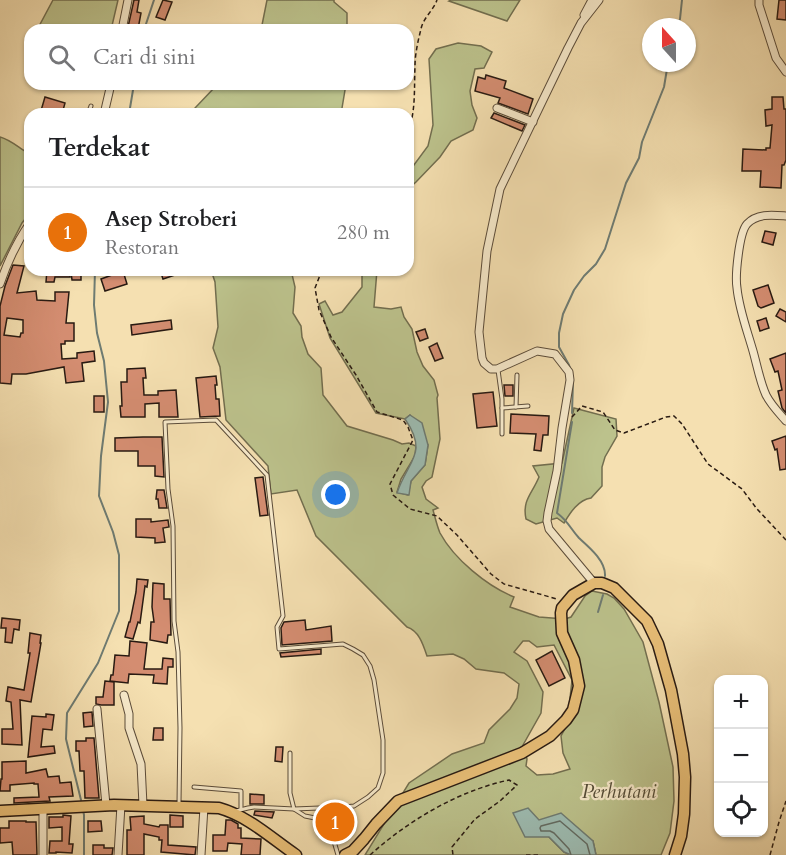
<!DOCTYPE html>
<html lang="id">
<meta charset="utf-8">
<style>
body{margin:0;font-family:Cardo,serif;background:#f2f2f2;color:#202124}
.controls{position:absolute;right:18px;bottom:18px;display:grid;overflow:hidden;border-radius:12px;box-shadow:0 2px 4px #0004}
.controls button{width:54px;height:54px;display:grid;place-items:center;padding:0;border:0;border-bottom:2px solid #e0e0e0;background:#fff;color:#202124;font:30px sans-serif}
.compass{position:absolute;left:642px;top:18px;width:54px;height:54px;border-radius:50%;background:#fff;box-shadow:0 2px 4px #0004;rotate:339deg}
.you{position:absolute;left:336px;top:495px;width:21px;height:21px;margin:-15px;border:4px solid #fff;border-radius:50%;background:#1a73e8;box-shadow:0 0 0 9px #1a73e833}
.badge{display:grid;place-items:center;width:39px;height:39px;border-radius:50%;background:#8f2418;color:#fff;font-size:20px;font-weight:700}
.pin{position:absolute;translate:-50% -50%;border:3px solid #fff;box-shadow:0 2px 6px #0006}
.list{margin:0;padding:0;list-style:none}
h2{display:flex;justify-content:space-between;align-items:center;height:78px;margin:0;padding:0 24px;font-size:26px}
h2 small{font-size:20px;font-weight:400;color:#757577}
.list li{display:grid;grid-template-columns:39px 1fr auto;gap:18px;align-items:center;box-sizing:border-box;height:90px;padding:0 24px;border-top:2px solid #e0e0e0}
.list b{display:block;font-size:22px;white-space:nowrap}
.list p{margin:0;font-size:20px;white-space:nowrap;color:#757577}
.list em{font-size:20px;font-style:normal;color:#757577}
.icon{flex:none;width:33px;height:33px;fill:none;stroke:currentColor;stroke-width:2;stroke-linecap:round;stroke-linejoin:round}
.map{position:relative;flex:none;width:786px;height:855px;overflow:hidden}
.search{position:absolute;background:#fff;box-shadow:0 2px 4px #0004;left:24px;top:24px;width:390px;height:66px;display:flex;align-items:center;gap:15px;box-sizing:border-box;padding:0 21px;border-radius:18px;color:#757577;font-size:22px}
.panel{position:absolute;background:#fff;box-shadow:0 2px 4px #0004;left:24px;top:108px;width:390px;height:168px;border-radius:18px}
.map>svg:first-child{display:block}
.green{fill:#bcc28c;stroke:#726e4f;stroke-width:1.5;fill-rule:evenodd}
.water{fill:#9dbcb2;stroke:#6e7b72;stroke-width:1.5}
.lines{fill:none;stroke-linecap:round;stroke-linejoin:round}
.shore{stroke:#626b62;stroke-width:1.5}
.stream{stroke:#6e7b72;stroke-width:2}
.building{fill:#d48d71;stroke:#281a12;stroke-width:1.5;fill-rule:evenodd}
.lane-casing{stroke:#5b4c3a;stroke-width:5}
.street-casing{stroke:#5b4c3a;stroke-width:9}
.primary-casing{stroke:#281a12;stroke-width:13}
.path{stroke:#281a12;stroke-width:1.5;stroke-dasharray:4.5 3;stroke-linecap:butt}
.lane{stroke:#f8ebcc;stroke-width:3}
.street{stroke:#f8ebcc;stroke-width:7}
.primary{stroke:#eac078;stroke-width:10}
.labels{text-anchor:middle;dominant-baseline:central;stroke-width:4.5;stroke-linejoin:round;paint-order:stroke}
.park-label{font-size:20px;font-style:italic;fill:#544c37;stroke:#f8ebcc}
</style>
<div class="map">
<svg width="786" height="855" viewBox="0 0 786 855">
<rect width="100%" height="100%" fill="#f5e0b1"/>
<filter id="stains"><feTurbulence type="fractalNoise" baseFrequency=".00333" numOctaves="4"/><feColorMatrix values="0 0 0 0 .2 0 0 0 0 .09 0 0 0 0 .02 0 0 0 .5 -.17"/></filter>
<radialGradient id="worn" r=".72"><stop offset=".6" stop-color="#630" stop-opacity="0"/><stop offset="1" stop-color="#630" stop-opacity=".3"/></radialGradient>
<g class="green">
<path d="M53 0H118L111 30H37Z"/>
<path d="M267 0H334V2L347 13V30H261Z"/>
<path d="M451 0H520L507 21 449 1Z"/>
<path d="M458 43 481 46 492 52 484 68 475 69 470 91 472 105 477 118 473 130 451 141 440 157 416 182 408 189V173L428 146 433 125 429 59 436 49Z"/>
<path d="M221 84H346L341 114H199L195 108 216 86Z"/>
<path d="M0 137C11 140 19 148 28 153L27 164 30 169V213L22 223 0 266Z"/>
<path d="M211 270H291L295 287 293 313 301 326 302 337 308 354 321 368 323 395 347 426 393 440 402 444 409 443 416 446 415 456 401 479 397 492 408 495 411 481 425 465 428 445 410 415 405 419 376 413 330 338 319 304 325 301 333 315 342 312 362 287V270H377L374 307 391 309 401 307 404 317 412 329 417 352 423 366 434 380 438 395 437 398 440 439 432 477 426 481 422 487 426 499 438 508 433 510C435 517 437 526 440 533 454 559 487 586 514 597L510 607 539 617 565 619 571 617 585 596 592 591 607 594 614 598 624 609 643 642 659 702 673 767 674 801 670 833 661 855H596L593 841 549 837 564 852 571 855H365L409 783 452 754 484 743 489 730 510 709 517 698 519 684 504 673 476 669 464 659 453 654 427 656C423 644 419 631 407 627L316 536 297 490 271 494 268 466 226 420 220 367 213 348 218 327 215 282ZM523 641H529L537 647 554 645 572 680 567 725 561 736 563 753 570 769 553 774 537 775 526 766 527 759 523 745 541 713 543 692 527 661 514 652Z"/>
<path d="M574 408 616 419 617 436 605 457 602 467V486L591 498C578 500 570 513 564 523L557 518 536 524 526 519C522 500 532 494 539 477L533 466 562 463Z"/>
</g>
<g class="water">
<path d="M410 415 422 423 428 445 425 465 411 481 409 495 397 493C408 460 429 454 405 419Z"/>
<path d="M528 808 539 820 561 813 593 841 596 855H571L564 852 549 837H525L513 813Z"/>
</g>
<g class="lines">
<path class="shore" d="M571 855 569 849 554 833 550 831H541L540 828 541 826 560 821 587 844 590 855"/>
<g class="stream">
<path d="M677 27 680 19 682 0"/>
<path d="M144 30 154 0"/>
<path d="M129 114 134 84"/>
<path d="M571 371 569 365 559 347V333L563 314 574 290 584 276 596 264 605 249 626 183 639 158 642 142 664 87 668 63"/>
<path d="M572 413 573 382"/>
<path d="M572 422 557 513C568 521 570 528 579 538 589 547 606 561 605 576"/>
<path d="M598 612 603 595"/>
<path d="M82 804 66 739 67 713 98 663 119 611V555L113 532 99 496 101 456 108 402 104 361 97 333 94 305 95 270"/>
<path d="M83 810 84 815V855"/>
</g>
</g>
<g class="building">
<path d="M134 0H139L137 12 141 13 138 29 128 27Z"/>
<path d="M163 0 172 2 165 20 156 17Z"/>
<path d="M779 0H786V20L777 19Z"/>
<path d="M486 75 506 81 504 88 533 99 528 114 498 103 500 98 475 91 478 77 485 79Z"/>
<path d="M45 97 65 103 62 114H40Z"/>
<path d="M772 97H783L784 109H786V160L784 165H782L781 188 760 187 761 171H742L743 149 766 150V148H770L772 125 766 126 765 110 772 109Z"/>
<path d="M494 113 525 125 522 131 491 118Z"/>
<path d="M765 231 776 233 773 245 762 242Z"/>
<path d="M13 265 24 266 17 293 36 291 37 300 55 301V292H69L66 323H74V341H65V344H61L62 359 77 358V353L94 351 95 361 82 363 84 381 66 383 64 367 26 374H12L11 384 0 383V306L5 286ZM7 318 23 320V333H21L20 337 4 335Z"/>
<path d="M47 270H70V277H55L54 282H46Z"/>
<path d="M160 270H187V271L163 279Z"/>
<path d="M123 271 127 284 105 291 101 279Z"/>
<path d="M71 272H81V280H72Z"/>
<path d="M768 285 774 303 761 308 758 306 753 290Z"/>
<path d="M780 309 786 312V322L776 316Z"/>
<path d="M766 318 769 328 760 331 757 321Z"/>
<path d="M171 320 172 329 132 335 131 325Z"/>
<path d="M425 329 428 338 420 341 416 332Z"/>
<path d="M437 343 443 358 435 361 429 347Z"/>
<path d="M786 353V413L782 408 778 391 782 390 778 371 775 372 770 359Z"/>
<path d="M145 368 146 378H143L144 395H158V391L176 390 178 417H159V403L145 404V417H121L120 406H122L121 382H127V369Z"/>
<path d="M216 376 217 385H215L216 399H219L220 416 200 417 196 378Z"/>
<path d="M504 385H513V396H505Z"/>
<path d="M493 392 497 426 477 428 473 394Z"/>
<rect x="94" y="396" width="10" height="16"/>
<path d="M511 414 549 416 548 435H543L541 451 534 450 536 434 510 433Z"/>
<path d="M786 436V469L780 470 777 449 775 450 772 441Z"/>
<path d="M143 437H162L164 477 155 476V466H138V451H115V438Z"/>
<path d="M263 477 268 515 260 516 255 478Z"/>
<path d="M157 490H164L167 508H159L158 499H156Z"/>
<path d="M136 519H151V522L168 520 169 527 163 528 165 542 155 543V538L136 537Z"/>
<path d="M137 579 148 580 147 587 145 586 140 623 138 622 133 639 125 637 129 622H130L136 592Z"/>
<path d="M153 583 164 584V599H170L171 635H168L167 643 150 640 151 622H154L152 607Z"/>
<path d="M2 618 20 620 19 630 14 629 12 643 5 642 6 628H1Z"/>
<path d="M305 620 306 630 331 626 332 641 282 645 281 628 284 622Z"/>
<path d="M30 633 41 635 40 643H41L31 702 20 700 22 745 2 744V729H13L11 702 6 701 8 687 24 690 30 653H28Z"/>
<path d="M130 641 147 643 144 669H162L163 658 173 659V667H168L167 684 153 683 154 675 129 674 128 683 110 681 111 675H113L115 655 129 656Z"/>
<path d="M321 649V654L281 657 280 653Z"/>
<path d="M552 651 565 678 549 686 536 660Z"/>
<path d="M105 681 114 682V705H101L96 704V697H103Z"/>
<path d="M92 712 93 726 84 727 83 713Z"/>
<path d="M46 714 54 715 52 730 43 729 41 747 54 746 55 753 28 757 32 716 46 717Z"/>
<path d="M154 728H163V740H153Z"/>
<path d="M86 738H94L99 798H85L84 771H80L79 751H76V741H86Z"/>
<path d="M276 747H283L282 762 275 761Z"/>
<path d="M26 761V773L46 769 48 777 59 776 60 783 71 782 73 796 49 797 50 801 14 803V798L39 797 38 784H34V783L10 785V791H0L1 779H2V762Z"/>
<path d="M250 794 264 795V804H250Z"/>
<path d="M350 810H352L355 814 346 821 353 831 341 840 326 816 335 811 340 817Z"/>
<path d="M255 811 274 812 272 818 254 815Z"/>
<path d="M63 815 71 816 69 844H73L72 853 56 852V853H49L50 841H62V827L49 828V817H63Z"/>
<path d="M170 815 183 816V827H170Z"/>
<path d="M144 816V824L159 827 160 825H168V845L196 847 195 855 161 852 162 840H159V837L144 834V855H127V830H131L130 817Z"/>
<path d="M226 820H231L238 824V828H241V838L261 839 260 855H241L242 844 228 843 227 851H213V835H225Z"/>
<path d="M9 821H26V822H36L37 855H13L12 842 0 843V828H9Z"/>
<path d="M88 821H101L102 831 88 832Z"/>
<path d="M93 845H104V848H113L112 855H93Z"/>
</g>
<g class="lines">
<defs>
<g id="lane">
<path d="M88 114 91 106"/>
<path d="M498 370 502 399V434"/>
<path d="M516 407 517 375"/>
<path d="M502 408 528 406"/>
<path d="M290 753V793L294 809 305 816 315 818 325 827 333 838 338 855"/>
<path d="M194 787 241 791V809"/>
<path d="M179 804 180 728 178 652 174 621 173 526 168 489 165 422 216 420 267 475 283 616 277 627 279 649 343 644 353 649 363 655 370 666 374 680 383 740V773L378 788 368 797 354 806 345 807 294 809 254 807 248 808 236 811"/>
</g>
<g id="street">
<path d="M759 0V5L776 58 786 72"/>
<path d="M584 15 592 0"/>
<path d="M122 30 128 0"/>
<path d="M497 108 533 122"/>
<path d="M104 114 111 84"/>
<path d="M786 216C773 215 757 213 747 224 739 233 735 276 737 288 739 309 747 330 753 351 757 365 760 382 766 395 771 405 779 413 786 421"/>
<path d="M0 284C8 260 16 243 30 223"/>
<path d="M594 583 549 529 547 521 548 513 557 471 562 428 570 380 569 372 555 354 537 351 497 369H491L484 363 482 358 479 332 487 251 500 189 568 48 581 23 599 0"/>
<path d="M124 695 129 714V728L141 764 143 805"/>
<path d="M97 709 106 805"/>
<path d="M43 855V809"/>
<path d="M118 855 121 805"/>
<path d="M201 855 204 807"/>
</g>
<g id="primary">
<path d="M0 811 114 805 219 808C248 816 271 838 296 855"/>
<path d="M345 855 353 851 364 839 376 824 398 801 522 753 550 736 566 720 573 710 579 686 574 660 562 633 561 613 562 608 573 595 594 583H602L614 588 647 621 658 644 671 690 683 754 685 777 684 814 681 836 675 855"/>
</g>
</defs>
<use href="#lane" class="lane-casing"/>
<use href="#street" class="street-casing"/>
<use href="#primary" class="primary-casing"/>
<g class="path">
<path d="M408 132C416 111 414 89 415 66 415 54 418 41 421 29 423 18 433 11 437 0"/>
<path d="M322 270 315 288 319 310 331 337 356 375 377 412 403 420 408 427 413 440 390 484 393 495 410 509 437 516 457 535 491 574 504 584 557 599"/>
<path d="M572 417 582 406 603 412 615 430 624 433 666 417 674 416 682 424 708 464 742 489 757 509 786 540"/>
<path d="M370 855C409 820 458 791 509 780L517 785 500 801 475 819 452 847 453 855"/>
<path d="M526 855H539"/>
<path d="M770 855 779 822 786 801"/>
</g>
<use href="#lane" class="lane"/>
<use href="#street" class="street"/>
<use href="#primary" class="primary"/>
</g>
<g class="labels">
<g class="park-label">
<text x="619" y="791">Perhutani</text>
</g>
</g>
<rect width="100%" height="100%" filter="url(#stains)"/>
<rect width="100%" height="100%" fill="url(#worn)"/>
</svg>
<div class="controls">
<button>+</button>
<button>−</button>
<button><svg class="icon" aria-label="locate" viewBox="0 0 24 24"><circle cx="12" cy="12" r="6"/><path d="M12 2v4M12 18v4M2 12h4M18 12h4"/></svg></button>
</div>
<svg class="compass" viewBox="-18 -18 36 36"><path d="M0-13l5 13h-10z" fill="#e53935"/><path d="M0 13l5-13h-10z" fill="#757577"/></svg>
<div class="you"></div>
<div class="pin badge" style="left:335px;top:822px;background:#e8710a">1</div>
<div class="search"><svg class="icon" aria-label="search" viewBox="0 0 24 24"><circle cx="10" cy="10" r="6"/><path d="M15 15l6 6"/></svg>Cari di sini</div>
<section class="panel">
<h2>Terdekat<small></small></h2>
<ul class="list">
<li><span class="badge" style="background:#e8710a">1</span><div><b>Asep Stroberi</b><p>Restoran</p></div><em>280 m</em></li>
</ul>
</section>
</div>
